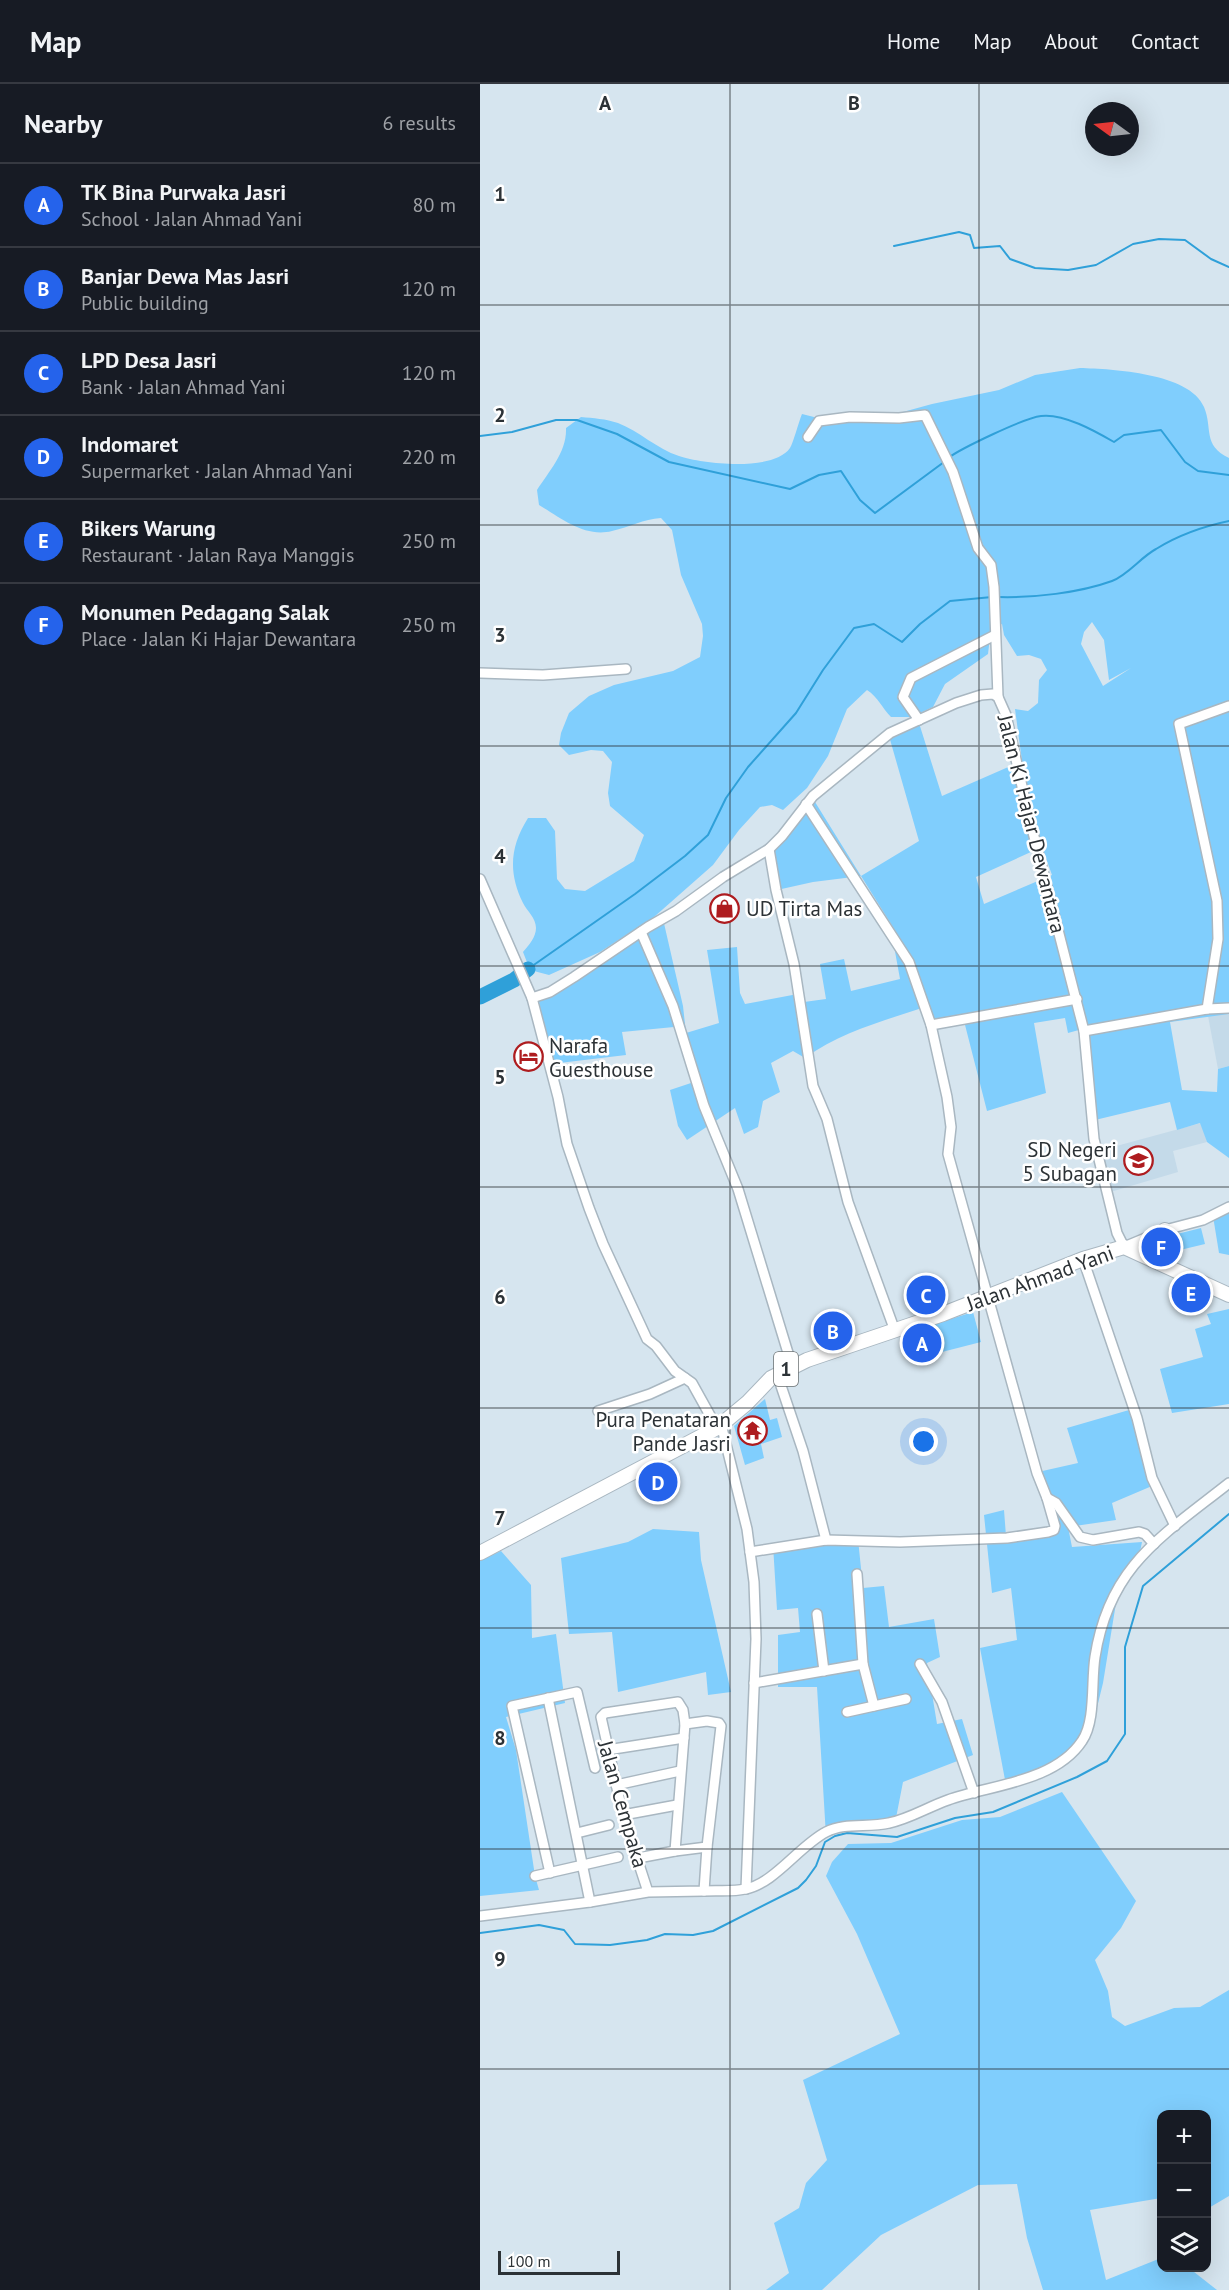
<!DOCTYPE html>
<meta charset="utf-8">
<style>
body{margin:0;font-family:"PT Sans",sans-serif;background:#242831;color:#f1f3f6}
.controls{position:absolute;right:18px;bottom:18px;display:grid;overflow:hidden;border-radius:12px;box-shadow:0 6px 24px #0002}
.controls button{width:54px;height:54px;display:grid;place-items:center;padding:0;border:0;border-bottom:2px solid #363941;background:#171b24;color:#f1f3f6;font:30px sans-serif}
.compass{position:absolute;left:605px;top:18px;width:54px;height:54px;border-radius:50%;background:#171b24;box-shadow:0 6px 24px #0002;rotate:285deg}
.scale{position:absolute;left:18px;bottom:15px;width:122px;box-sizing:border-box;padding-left:6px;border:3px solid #2c3236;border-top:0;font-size:16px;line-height:21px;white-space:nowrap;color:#2c3236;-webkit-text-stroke:4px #fff;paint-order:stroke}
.you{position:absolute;left:444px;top:1358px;width:21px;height:21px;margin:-15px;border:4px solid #fff;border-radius:50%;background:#1a73e8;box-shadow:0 0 0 9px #1a73e833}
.badge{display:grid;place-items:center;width:39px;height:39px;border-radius:50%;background:#2563eb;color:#fff;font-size:20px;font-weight:700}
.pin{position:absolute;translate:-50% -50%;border:3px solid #fff;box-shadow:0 2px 6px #0006}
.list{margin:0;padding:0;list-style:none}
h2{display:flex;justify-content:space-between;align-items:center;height:78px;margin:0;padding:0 24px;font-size:26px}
h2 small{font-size:20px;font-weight:400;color:#9ea1a6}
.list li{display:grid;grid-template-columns:39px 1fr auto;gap:18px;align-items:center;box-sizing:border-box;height:84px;padding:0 24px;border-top:2px solid #363941}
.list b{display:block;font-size:22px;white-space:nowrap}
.list p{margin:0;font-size:20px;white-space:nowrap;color:#9ea1a6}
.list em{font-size:20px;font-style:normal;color:#9ea1a6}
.icon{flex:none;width:33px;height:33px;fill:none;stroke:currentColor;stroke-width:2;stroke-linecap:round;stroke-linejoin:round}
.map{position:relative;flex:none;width:749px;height:2206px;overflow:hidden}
header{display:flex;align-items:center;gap:36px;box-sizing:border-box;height:84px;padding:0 30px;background:#171b24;border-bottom:2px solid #363941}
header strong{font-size:28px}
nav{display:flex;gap:33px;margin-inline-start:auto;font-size:21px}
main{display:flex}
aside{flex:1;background:#171b24}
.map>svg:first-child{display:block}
.built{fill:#c4dae9}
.green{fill:#80cefd;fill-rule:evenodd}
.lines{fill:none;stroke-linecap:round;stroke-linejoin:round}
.stream{stroke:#2fa0d9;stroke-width:2}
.river{stroke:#2fa0d9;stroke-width:15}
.minor-casing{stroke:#a9b7c1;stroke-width:12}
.highway-casing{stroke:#a9b7c1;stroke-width:16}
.minor{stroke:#fff;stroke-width:9}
.highway{stroke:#fff;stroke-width:14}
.grid{fill:none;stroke:#2c3236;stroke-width:1.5;stroke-opacity:0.55}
.labels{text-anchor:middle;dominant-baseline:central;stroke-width:5;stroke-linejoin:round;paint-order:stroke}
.shield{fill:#fff;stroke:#6b7072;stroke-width:1.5}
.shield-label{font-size:20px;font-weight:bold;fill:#2c3236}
.street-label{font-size:21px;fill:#2c3236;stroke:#fff}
.poi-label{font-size:21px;fill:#2c3236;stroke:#fff;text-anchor:start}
.grid-label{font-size:20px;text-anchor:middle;font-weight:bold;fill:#2c3236;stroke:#fff;stroke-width:5;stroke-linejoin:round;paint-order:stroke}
</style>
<header>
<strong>Map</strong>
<nav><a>Home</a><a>Map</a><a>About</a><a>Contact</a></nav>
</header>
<main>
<aside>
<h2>Nearby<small>6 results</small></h2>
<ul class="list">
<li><span class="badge">A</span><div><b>TK Bina Purwaka Jasri</b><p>School · Jalan Ahmad Yani</p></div><em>80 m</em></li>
<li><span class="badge">B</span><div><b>Banjar Dewa Mas Jasri</b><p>Public building</p></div><em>120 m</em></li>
<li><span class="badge">C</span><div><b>LPD Desa Jasri</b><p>Bank · Jalan Ahmad Yani</p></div><em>120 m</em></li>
<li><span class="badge">D</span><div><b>Indomaret</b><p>Supermarket · Jalan Ahmad Yani</p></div><em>220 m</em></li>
<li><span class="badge">E</span><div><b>Bikers Warung</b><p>Restaurant · Jalan Raya Manggis</p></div><em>250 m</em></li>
<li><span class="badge">F</span><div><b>Monumen Pedagang Salak</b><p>Place · Jalan Ki Hajar Dewantara</p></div><em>250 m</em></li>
</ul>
</aside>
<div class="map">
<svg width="749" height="2206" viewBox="0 0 749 2206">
<rect width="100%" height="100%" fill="#d6e5ef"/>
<g class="built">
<path d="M749 930V982L738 985 728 932Z"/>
<path d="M721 1039 727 1058 693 1067 698 1088 627 1109 618 1067Z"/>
<path d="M455 1240 462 1268 428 1277 423 1259 435 1256 433 1247Z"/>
</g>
<g class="green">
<path d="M600 284C632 285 710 289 724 323 733 344 722 361 749 374V930L690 938 702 1006 737 1008 738 985 749 982V1074L727 1058 720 1039 697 1046 690 1018 615 1036 606 944 588 949 585 934 554 939 566 1009 507 1027 484 937 450 947 445 923C403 937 361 948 325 974L313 967 291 979 300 1008 283 1017 278 1043 264 1050 255 1024 207 1056 198 1042 190 1006 214 998 194 943 142 948 146 971 71 980 60 932 59 915 183 835 203 922 206 949 239 939 227 866 257 863 260 909 265 920 323 909 324 918 346 915 340 880 364 875 371 907 420 895 414 862 421 856 381 792 333 798 297 806 289 767 309 751 335 718 381 792 439 757 409 652 439 639 462 712 542 677 535 625 548 627 558 619 559 596 567 586 561 575 549 571 537 572 524 551 522 540 511 545 508 570 465 600 453 623 431 633H411C402 624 398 613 387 606L367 625 348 672 327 704 303 726 292 721 280 723 259 746 233 781 174 833 120 868 69 891 50 886 43 868C49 861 56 853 56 844 56 834 47 827 43 819 28 788 30 763 48 734H66L75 747 77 795 85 805 105 807 154 777 164 751 130 722 128 709 132 678 123 667 111 666 89 671 79 661 81 649 89 629 109 612 134 601 193 587 220 573 223 552 222 540 201 491 192 446 181 434C163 435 150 443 132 447 105 454 81 434 59 421L57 406C69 387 87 368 86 344L101 333C113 334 126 335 138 339 159 347 177 365 199 372 223 380 293 388 310 364 313 360 319 337 322 330L334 333 412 331 452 320 519 306 555 291ZM612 538 624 556 629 596 651 584 623 602 601 560 604 548ZM562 763 572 791 504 820 496 793Z"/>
<path d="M749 1118V1171L739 1169 732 1126Z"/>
<path d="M721 1144 725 1160 700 1166 697 1150Z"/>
<path d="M749 1225V1320L692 1329 680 1285 723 1273 715 1245 731 1240 727 1230Z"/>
<path d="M493 1228 501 1258 462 1268 455 1240Z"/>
<path d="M285 1315 290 1336 297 1334 302 1353 281 1360 284 1374 265 1381 254 1342Z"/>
<path d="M656 1324 664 1338 672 1402 632 1419 636 1436 588 1443 592 1463 662 1458 657 1482 637 1513 623 1599 610 1652 581 1680 526 1701 500 1564 537 1556 531 1504 512 1509 504 1431 524 1426 526 1452 572 1444 558 1388 598 1379 587 1344Z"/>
<path d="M173 1445 219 1448 221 1476 251 1608 228 1611 226 1588 138 1608 132 1548 89 1550 81 1474 148 1458Z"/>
<path d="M378 1455 383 1504 404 1502 409 1543 454 1535 460 1573 447 1579 457 1640 482 1635 493 1671 423 1698 415 1739 367 1742 346 1752 337 1603H298V1551L320 1548 318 1524 297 1526 293 1461Z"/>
<path d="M21 1467 51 1501 52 1554 76 1550 85 1619 26 1633 36 1666 55 1792 59 1806 0 1812V1477Z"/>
<path d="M582 1708 656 1817 641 1844 615 1876 628 1907 632 1933 645 1942 694 1924 720 1923 749 1906V2112L727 2125 726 2030H682L681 2114 610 2126 626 2196 681 2174 682 2184H709L737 2206H563L547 2154 537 2100 498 2101 401 2151 342 2206H286L309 2189 294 2139 319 2124 326 2099 347 2076 323 1996 420 1950 377 1850 346 1792 352 1778 368 1760 411 1759 482 1736 520 1733Z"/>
</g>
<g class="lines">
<g class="stream">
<path d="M414 162 479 148 490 151 494 164 520 162 530 175 555 184 588 186 616 181 653 160 679 155 705 156 731 175 749 183"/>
<path d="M0 352 32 348 76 336H97L137 350 189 378 310 405 339 391 361 387 380 416 395 429 464 378"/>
<path d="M468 374C482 364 544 334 561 332 583 329 615 347 634 358L644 351 681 346 705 378 718 387 749 391"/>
<path d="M518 513C553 514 599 509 632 497 648 491 661 473 676 465 697 452 725 442 749 437"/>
<path d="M48 885 155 810 205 772 228 751 246 714 268 683 316 629 343 586 374 544 394 540 422 558 440 540 470 517 512 513"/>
<path d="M0 1849 59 1841 84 1846 95 1860 130 1861 167 1856 185 1850 213 1851 233 1847 318 1804 326 1796 336 1782 345 1758 355 1752 367 1749 417 1753 475 1734 513 1728 597 1693 627 1677 645 1650V1563L663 1502 749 1430"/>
</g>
<path class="river" d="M0 913 34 896 48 885"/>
<defs>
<g id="minor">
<path d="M328 353 339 337 370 333 419 334 445 331 473 388 498 464 511 481 514 503 518 613"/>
<path d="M0 589 63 591 146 585"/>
<path d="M439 636 423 613 431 594 515 551"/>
<path d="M289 765 296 806 314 880 333 1002 347 1035 368 1118 415 1247"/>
<path d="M0 795 52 914 78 1013 87 1060 109 1124 123 1160 167 1255 176 1262 195 1287 212 1299 237 1344"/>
<path d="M161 848 193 922 224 1022 258 1105 312 1282"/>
<path d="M52 914 70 908 94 893 168 843 196 827 243 793 289 765 302 752 333 712 410 649 476 619 501 611 513 610 518 613 526 631 548 729 604 947 727 925 749 924"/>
<path d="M727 925 738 855 737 817 699 640 749 622"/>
<path d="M451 941 597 915"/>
<path d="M604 947 614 1055 637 1149 644 1163 685 1146 723 1136 749 1123"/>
<path d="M603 1175 657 1334 672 1394 695 1442"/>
<path d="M297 1290 323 1367 346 1456"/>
<path d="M118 1327 170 1310 205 1294"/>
<path d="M241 1340 267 1445 274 1498 276 1555 266 1805"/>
<path d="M567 1414 576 1419 600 1453 613 1456 659 1448 665 1450 674 1460"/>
<path d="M270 1468 346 1456 420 1458 527 1454 568 1448 574 1446 575 1442 567 1414 557 1389 468 1070 471 1043 467 1013 451 941 429 878 326 720"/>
<path d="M377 1490 383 1580 394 1622"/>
<path d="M337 1530 344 1587"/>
<path d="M440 1580 462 1618 494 1709"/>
<path d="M274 1599 383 1580"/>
<path d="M68 1614 110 1818"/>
<path d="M367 1628 426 1615"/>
<path d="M205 1640 227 1637 239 1639 241 1642 227 1763"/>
<path d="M127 1666 204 1654"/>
<path d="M136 1701 200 1687"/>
<path d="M143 1731 197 1721"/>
<path d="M97 1749 129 1741"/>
<path d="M158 1774 195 1767"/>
<path d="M70 1789 32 1622 97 1608 115 1684"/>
<path d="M55 1792 138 1773"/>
<path d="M224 1807C238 1806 252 1808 265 1805 294 1800 319 1762 346 1748 365 1738 388 1744 409 1739 429 1735 448 1723 468 1716 510 1701 575 1698 602 1657 616 1637 611 1597 615 1573 629 1482 682 1452 749 1399"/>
<path d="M0 1832 110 1818 168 1808 224 1807 227 1763 195 1767 205 1640 203 1626 198 1618 125 1629 121 1633 143 1731 168 1808"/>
</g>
<g id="highway">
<path d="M685 1146 689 1182"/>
<path d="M0 1469 237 1344 267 1319 291 1294 327 1276 463 1230 603 1175 644 1163 749 1211"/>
</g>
</defs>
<use href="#minor" class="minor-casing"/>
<use href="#highway" class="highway-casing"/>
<use href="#minor" class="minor"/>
<use href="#highway" class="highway"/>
</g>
<path class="grid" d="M250 0V2206M499 0V2206M0 221H749M0 441H749M0 662H749M0 882H749M0 1103H749M0 1324H749M0 1544H749M0 1765H749M0 1985H749"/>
<defs>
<symbol id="shop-ring" viewBox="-11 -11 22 22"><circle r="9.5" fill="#fff" stroke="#ae1c1f" stroke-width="1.5"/><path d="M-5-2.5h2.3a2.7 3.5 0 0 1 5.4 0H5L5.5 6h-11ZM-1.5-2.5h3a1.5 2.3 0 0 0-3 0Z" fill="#ae1c1f"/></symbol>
<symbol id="hotel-ring" viewBox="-11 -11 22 22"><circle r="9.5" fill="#fff" stroke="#ae1c1f" stroke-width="1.5"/><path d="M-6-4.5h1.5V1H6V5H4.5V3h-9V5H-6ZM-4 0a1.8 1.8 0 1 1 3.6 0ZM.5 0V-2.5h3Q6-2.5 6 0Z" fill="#ae1c1f"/></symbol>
<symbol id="school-ring" viewBox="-11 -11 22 22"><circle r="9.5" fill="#fff" stroke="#ae1c1f" stroke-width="1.5"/><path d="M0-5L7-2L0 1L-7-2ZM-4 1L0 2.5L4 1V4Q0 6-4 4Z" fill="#ae1c1f"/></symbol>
<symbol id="temple-ring" viewBox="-11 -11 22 22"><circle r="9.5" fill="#fff" stroke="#ae1c1f" stroke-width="1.5"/><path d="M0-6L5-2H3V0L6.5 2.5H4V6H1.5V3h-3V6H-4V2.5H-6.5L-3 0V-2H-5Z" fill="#ae1c1f"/></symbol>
</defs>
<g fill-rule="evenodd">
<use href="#shop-ring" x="228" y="808" width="33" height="33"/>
<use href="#hotel-ring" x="32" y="956" width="33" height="33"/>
<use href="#school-ring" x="642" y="1060" width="33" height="33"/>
<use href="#temple-ring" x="256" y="1330" width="33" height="33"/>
</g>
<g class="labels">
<rect class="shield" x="294" y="1268" width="24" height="34" rx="4.5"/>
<g class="shield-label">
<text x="306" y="1285">1</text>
</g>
<g class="street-label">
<text transform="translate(552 740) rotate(76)">Jalan Ki Hajar Dewantara</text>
<text transform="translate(560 1194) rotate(-20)">Jalan Ahmad Yani</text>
<text transform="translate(143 1720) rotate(74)">Jalan Cempaka</text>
</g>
<g class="poi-label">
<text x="266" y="824">UD Tirta Mas</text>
<text x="69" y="961">Narafa<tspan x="69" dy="24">Guesthouse</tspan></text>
<text x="637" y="1065" text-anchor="end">SD Negeri<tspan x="637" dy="24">5 Subagan</tspan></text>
<text x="251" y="1335" text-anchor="end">Pura Penataran<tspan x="251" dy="24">Pande Jasri</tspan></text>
</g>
</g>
<g class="grid-label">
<text x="125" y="26">A</text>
<text x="374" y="26">B</text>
<text x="20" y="117">1</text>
<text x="20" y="338">2</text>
<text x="20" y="558">3</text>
<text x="20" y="779">4</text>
<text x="20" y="1000">5</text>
<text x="20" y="1220">6</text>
<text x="20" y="1441">7</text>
<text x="20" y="1661">8</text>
<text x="20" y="1882">9</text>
</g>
</svg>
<div class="controls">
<button>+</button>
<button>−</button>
<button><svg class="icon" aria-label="layers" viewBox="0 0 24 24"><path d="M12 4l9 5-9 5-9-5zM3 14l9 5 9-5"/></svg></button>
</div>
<svg class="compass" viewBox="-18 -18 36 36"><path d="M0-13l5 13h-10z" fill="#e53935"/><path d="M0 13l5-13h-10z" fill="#9ea1a6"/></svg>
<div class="scale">100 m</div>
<div class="you"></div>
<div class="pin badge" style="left:442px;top:1259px">A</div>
<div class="pin badge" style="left:353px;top:1247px">B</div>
<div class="pin badge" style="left:446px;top:1211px">C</div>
<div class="pin badge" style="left:178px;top:1398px">D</div>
<div class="pin badge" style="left:711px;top:1209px">E</div>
<div class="pin badge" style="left:681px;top:1163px">F</div>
</div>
</main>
